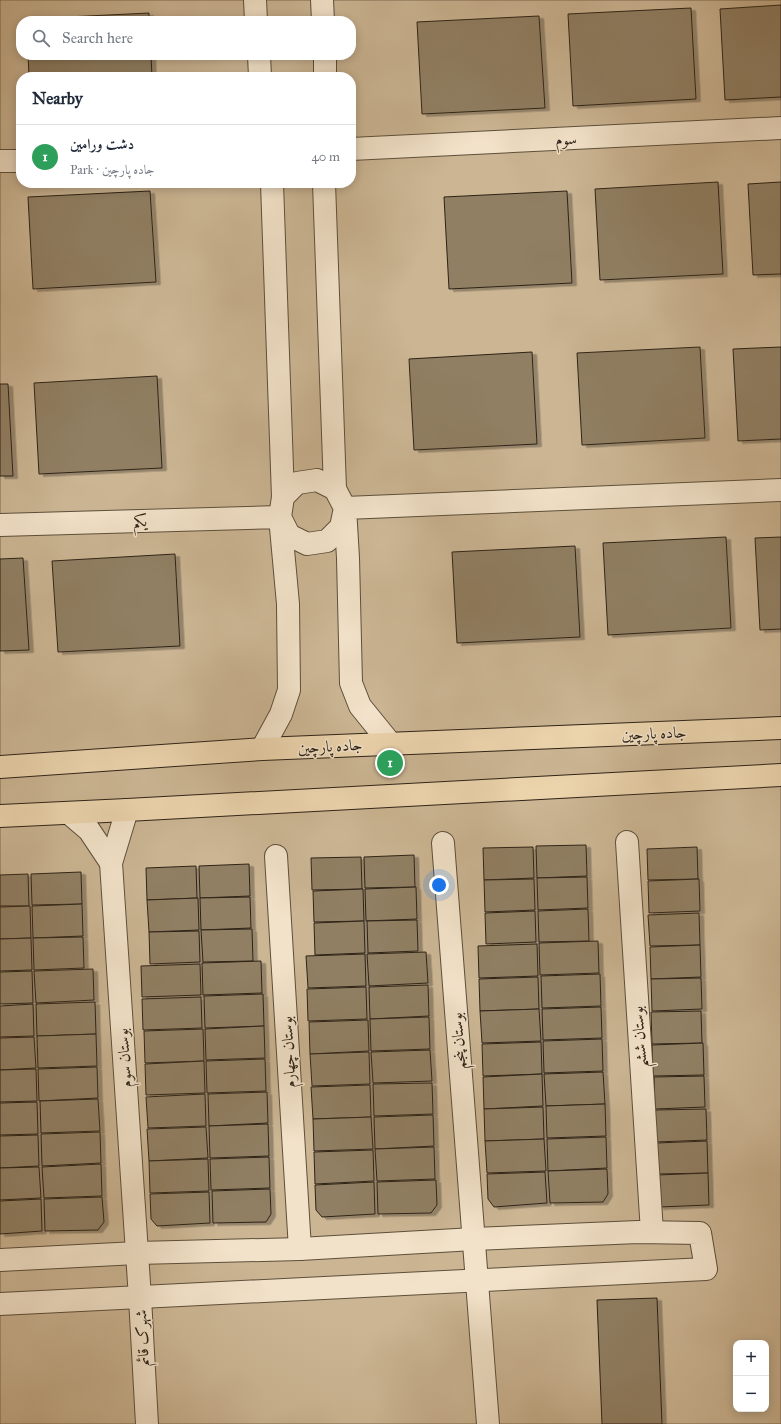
<!DOCTYPE html>
<meta charset="utf-8">
<style>
body{margin:0;font-family:"IM FELL Great Primer",Amiri,serif;background:#f2f2f3;color:#1f2937}
.controls{position:absolute;right:12px;bottom:12px;display:grid;overflow:hidden;border-radius:8px;box-shadow:0 2px 10px #0003}
.controls button{width:36px;height:36px;display:grid;place-items:center;padding:0;border:0;border-bottom:1px solid #e0e1e3;background:#fff;color:#1f2937;font:20px sans-serif}
.you{position:absolute;left:439px;top:885px;width:14px;height:14px;margin:-10px;border:3px solid #fff;border-radius:50%;background:#1a73e8;box-shadow:0 0 0 6px #1a73e833}
.badge{display:grid;place-items:center;width:26px;height:26px;border-radius:50%;background:#d93025;color:#fff;font-size:13px;font-weight:700}
.pin{position:absolute;translate:-50% -50%;border:2px solid #fff;box-shadow:0 1px 4px #0006}
.list{margin:0;padding:0;list-style:none}
h2{display:flex;justify-content:space-between;align-items:center;height:52px;margin:0;padding:0 16px;font-size:17px}
h2 small{font-size:13px;font-weight:400;color:#747a83}
.list li{display:grid;grid-template-columns:26px 1fr auto;gap:12px;align-items:center;box-sizing:border-box;height:64px;padding:0 16px;border-top:1px solid #e0e1e3}
.list b{display:block;font-size:15px;white-space:nowrap}
.list p{margin:0;font-size:13px;white-space:nowrap;color:#747a83}
.list em{font-size:13px;font-style:normal;color:#747a83}
.icon{flex:none;width:22px;height:22px;fill:none;stroke:currentColor;stroke-width:2;stroke-linecap:round;stroke-linejoin:round}
.map{position:relative;flex:none;width:781px;height:1424px;overflow:hidden}
.search{position:absolute;background:#fff;box-shadow:0 2px 10px #0003;left:16px;top:16px;width:340px;height:44px;display:flex;align-items:center;gap:10px;box-sizing:border-box;padding:0 14px;border-radius:16px;color:#747a83;font-size:15px}
.panel{position:absolute;background:#fff;box-shadow:0 2px 10px #0003;left:16px;top:72px;width:340px;height:116px;border-radius:16px}
.map>svg:first-child{display:block}
.green{fill:#cbb593;stroke:#7c6c55;fill-rule:evenodd}
.building{fill:#907f64;stroke:#2e2317;filter:url(#shadow)}
.lines{fill:none;stroke-linecap:round;stroke-linejoin:round}
.minor-casing{stroke:#5d4f3c;stroke-width:24}
.major-casing{stroke:#2e2317;stroke-width:24}
.minor{stroke:#f2e2c9;stroke-width:22}
.major{stroke:#ebd3ac;stroke-width:22}
.labels{text-anchor:middle;dominant-baseline:central;stroke-width:3;stroke-linejoin:round;paint-order:stroke}
.street-label{font-size:16px;fill:#2e2317;stroke:#f2e2c9}
</style>
<div class="map">
<svg width="781" height="1424" viewBox="0 0 781 1424">
<defs>
<filter id="shadow"><feDropShadow dx="4.5" dy="2.5" stdDeviation="0" flood-color="#0004"/></filter>
</defs>
<rect width="100%" height="100%" fill="#ebd3ac"/>
<filter id="stains"><feTurbulence type="fractalNoise" baseFrequency=".005" numOctaves="4"/><feColorMatrix values="0 0 0 0 .2 0 0 0 0 .09 0 0 0 0 .02 0 0 0 .5 -.17"/></filter>
<radialGradient id="worn" r=".72"><stop offset=".6" stop-color="#630" stop-opacity="0"/><stop offset="1" stop-color="#630" stop-opacity=".3"/></radialGradient>
<path class="green" d="M0 0H781V1424H0ZM21 21H351V55H21ZM21 77H351V183H21ZM736 1343H766V1409H736Z"/>
<g class="building">
<path d="M781 5V97L725 100 720 9Z"/>
<path d="M691 8 696 99 573 106 568 14Z"/>
<path d="M149 13V21H26V19Z"/>
<path d="M539 16 545 108 422 114 417 22Z"/>
<path d="M28 55H151L152 77H29Z"/>
<path d="M718 182 723 274 600 280 595 189Z"/>
<path d="M781 182V274L753 275 748 184Z"/>
<path d="M150 191 156 282 33 289 28 197Z"/>
<path d="M567 191 572 283 449 289 444 197Z"/>
<path d="M700 347 705 438 582 445 577 353Z"/>
<path d="M781 347V439L738 441 733 349Z"/>
<path d="M532 352 537 444 414 450 409 359Z"/>
<path d="M157 376 162 468 39 474 34 383Z"/>
<path d="M0 384H8L13 476H0Z"/>
<path d="M726 537 731 628 608 635 603 543Z"/>
<path d="M781 537V629L760 630 755 538Z"/>
<path d="M575 546 580 637 457 643 452 552Z"/>
<path d="M175 554 180 646 58 652 52 561Z"/>
<path d="M23 558 29 650 0 651V559Z"/>
<path d="M586 845 587 876 537 878 536 846Z"/>
<path d="M533 847 534 878 484 880 483 848Z"/>
<path d="M697 847 698 879 648 880 647 849Z"/>
<path d="M414 855 415 887 365 888 364 857Z"/>
<path d="M361 857 362 889 312 890 311 858Z"/>
<path d="M249 864 250 896 200 898 199 866Z"/>
<path d="M196 866 197 898 147 900 146 868Z"/>
<path d="M81 872 82 904 32 905 31 874Z"/>
<path d="M28 874 29 906H0V875Z"/>
<path d="M587 877 588 908 538 910 537 878Z"/>
<path d="M534 879 535 910 485 912 484 880Z"/>
<path d="M699 879 700 911 649 913 648 881Z"/>
<path d="M416 887 417 919 366 921 365 889Z"/>
<path d="M363 889 364 921 314 922 313 891Z"/>
<path d="M250 897 251 928 201 930 200 898Z"/>
<path d="M198 898 199 930 149 932 147 900Z"/>
<path d="M82 904 83 936 33 938 32 906Z"/>
<path d="M30 906 31 938 0 939V907Z"/>
<path d="M588 909 589 941 539 942 538 911Z"/>
<path d="M535 911 536 942 486 944 485 913Z"/>
<path d="M699 913 700 945 650 946 648 915Z"/>
<path d="M417 920 418 951 368 953 367 921Z"/>
<path d="M364 921 365 953 315 955 314 923Z"/>
<path d="M252 929 253 961 203 962 201 930Z"/>
<path d="M199 931 200 962 150 964 149 932Z"/>
<path d="M83 937 84 968 34 970 33 938Z"/>
<path d="M31 938 32 970 0 971V939Z"/>
<path d="M598 941 599 973 540 975 539 943Z"/>
<path d="M537 944 538 976 479 978 478 946Z"/>
<path d="M700 945 701 977 651 979 650 947Z"/>
<path d="M426 952 428 983 369 986 367 954Z"/>
<path d="M365 954 366 986 308 988 306 956Z"/>
<path d="M261 961 262 993 203 995 202 963Z"/>
<path d="M200 964 201 995 142 997 141 966Z"/>
<path d="M93 969 94 1000 36 1003 34 971Z"/>
<path d="M32 971 33 1003 0 1004V972Z"/>
<path d="M600 974 601 1006 542 1008 541 976Z"/>
<path d="M538 977 539 1009 480 1011 479 979Z"/>
<path d="M701 978 702 1009 652 1011 651 979Z"/>
<path d="M428 985 429 1016 370 1019 369 987Z"/>
<path d="M366 987 367 1019 308 1021 307 989Z"/>
<path d="M263 994 264 1026 205 1028 204 996Z"/>
<path d="M201 997 202 1028 143 1030 142 999Z"/>
<path d="M95 1002 96 1034 37 1036 36 1004Z"/>
<path d="M33 1004 34 1036 0 1037V1006Z"/>
<path d="M601 1007 602 1038 543 1040 542 1009Z"/>
<path d="M539 1009 541 1041 482 1043 480 1011Z"/>
<path d="M701 1011 702 1043 652 1044 651 1012Z"/>
<path d="M429 1017 430 1049 371 1051 370 1019Z"/>
<path d="M368 1020 369 1051 310 1054 309 1022Z"/>
<path d="M264 1026 265 1058 206 1060 205 1029Z"/>
<path d="M203 1029 204 1061 145 1063 144 1031Z"/>
<path d="M96 1034 97 1066 38 1068 37 1036Z"/>
<path d="M34 1037 36 1068 0 1070V1038Z"/>
<path d="M602 1039 603 1071 544 1073 543 1041Z"/>
<path d="M541 1042 542 1074 483 1076 482 1044Z"/>
<path d="M703 1043 704 1075 653 1076 652 1045Z"/>
<path d="M430 1050 432 1081 373 1083 371 1052Z"/>
<path d="M369 1052 370 1084 312 1086 310 1054Z"/>
<path d="M265 1059 266 1091 207 1093 206 1061Z"/>
<path d="M204 1061 205 1093 146 1095 145 1064Z"/>
<path d="M97 1067 98 1098 39 1101 38 1069Z"/>
<path d="M36 1069 37 1101 0 1102V1070Z"/>
<path d="M603 1072 605 1104 546 1106 544 1074Z"/>
<path d="M542 1074 543 1106 484 1109 483 1077Z"/>
<path d="M704 1076 705 1107 655 1109 654 1077Z"/>
<path d="M432 1083 433 1114 374 1116 373 1084Z"/>
<path d="M370 1085 371 1117 313 1119 311 1087Z"/>
<path d="M267 1092 268 1123 209 1126 208 1094Z"/>
<path d="M205 1094 206 1126 148 1128 146 1097Z"/>
<path d="M98 1099 100 1131 41 1133 40 1101Z"/>
<path d="M37 1102 38 1134 0 1135V1103Z"/>
<path d="M605 1104 606 1136 547 1138 546 1106Z"/>
<path d="M543 1107 544 1139 485 1141 484 1109Z"/>
<path d="M706 1109 707 1140 656 1142 655 1110Z"/>
<path d="M433 1115 434 1146 375 1149 374 1117Z"/>
<path d="M371 1117 373 1149 314 1151 313 1119Z"/>
<path d="M268 1124 269 1156 210 1158 209 1126Z"/>
<path d="M206 1127 208 1158 149 1161 147 1129Z"/>
<path d="M100 1132 101 1163 42 1166 41 1134Z"/>
<path d="M38 1135 39 1166 0 1168V1136Z"/>
<path d="M606 1137 607 1168 548 1171 547 1139Z"/>
<path d="M544 1139 546 1171 487 1173 485 1141Z"/>
<path d="M707 1141 708 1173 658 1174 657 1143Z"/>
<path d="M434 1147 435 1179 377 1181 375 1149Z"/>
<path d="M373 1150 374 1181 315 1184 314 1152Z"/>
<path d="M269 1157 270 1188 211 1190 210 1159Z"/>
<path d="M208 1159 209 1191 150 1193 149 1161Z"/>
<path d="M101 1164 102 1196 44 1198 42 1167Z"/>
<path d="M39 1167 41 1198 0 1200V1168Z"/>
<path d="M607 1169 608 1194 603 1202 550 1203 548 1171Z"/>
<path d="M545 1172 547 1203 494 1207 488 1199 487 1174Z"/>
<path d="M708 1173 709 1205 659 1207 658 1175Z"/>
<path d="M436 1180 437 1205 431 1213 378 1214 377 1182Z"/>
<path d="M374 1182 375 1214 322 1217 316 1210 315 1185Z"/>
<path d="M270 1189 271 1214 266 1222 213 1223 212 1191Z"/>
<path d="M209 1192 210 1223 157 1226 151 1219 150 1194Z"/>
<path d="M102 1197 104 1222 98 1230 45 1231 44 1199Z"/>
<path d="M41 1199 42 1231 0 1234V1201Z"/>
<path d="M657 1298 662 1424H602L597 1300Z"/>
</g>
<g class="lines">
<defs>
<g id="minor">
<path d="M255 0 256 21"/>
<path d="M322 0 323 21"/>
<path d="M259 55 260 77"/>
<path d="M325 55V77"/>
<path d="M351 149 781 128"/>
<path d="M0 161H21"/>
<path d="M272 183 283 497"/>
<path d="M324 183 335 489 345 508 341 527 327 541 307 544 289 535 280 517 283 497 297 483 317 480 335 489"/>
<path d="M0 525 280 517 288 604 289 690 281 714 262 749"/>
<path d="M390 743 360 706 351 683 348 558 345 508 781 490"/>
<path d="M127 810 111 863 140 1298 147 1424"/>
<path d="M69 813 89 830 111 863"/>
<path d="M627 842 652 1232"/>
<path d="M443 843 488 1424"/>
<path d="M276 856 300 1249"/>
<path d="M0 1260 137 1253 300 1249 474 1239 638 1232 700 1233 706 1269 0 1304"/>
</g>
<g id="major">
<path d="M0 767 262 749 781 728"/>
<path d="M0 816 127 810 781 775"/>
</g>
</defs>
<use href="#minor" class="minor-casing"/>
<use href="#major" class="major-casing"/>
<use href="#minor" class="minor"/>
<use href="#major" class="major"/>
</g>
<g class="labels">
<g class="street-label">
<text transform="translate(566 139) rotate(-3)">سوم</text>
<text transform="translate(140 521) rotate(-2)">یکم</text>
<text transform="translate(654 733) rotate(-2)">جاده پارچین</text>
<text transform="translate(330 746) rotate(-3)">جاده پارچین</text>
<text transform="translate(639 1037) rotate(-94)">بوستان ششم</text>
<text transform="translate(458 1041) rotate(-94)">بوستان پنجم</text>
<text transform="translate(288 1052) rotate(-93)">بوستان چهارم</text>
<text transform="translate(124 1058) rotate(-94)">بوستان سوم</text>
<text transform="translate(142 1338) rotate(-93)">شهرک قائم</text>
</g>
</g>
<rect width="100%" height="100%" filter="url(#stains)"/>
<rect width="100%" height="100%" fill="url(#worn)"/>
</svg>
<div class="controls">
<button>+</button>
<button>−</button>
</div>
<div class="you"></div>
<div class="pin badge" style="left:390px;top:763px;background:#2e9e5b">1</div>
<div class="search"><svg class="icon" aria-label="search" viewBox="0 0 24 24"><circle cx="10" cy="10" r="6"/><path d="M15 15l6 6"/></svg>Search here</div>
<section class="panel">
<h2>Nearby<small></small></h2>
<ul class="list">
<li><span class="badge" style="background:#2e9e5b">1</span><div><b>دشت ورامین</b><p>Park · جاده پارچین</p></div><em>40 m</em></li>
</ul>
</section>
</div>
